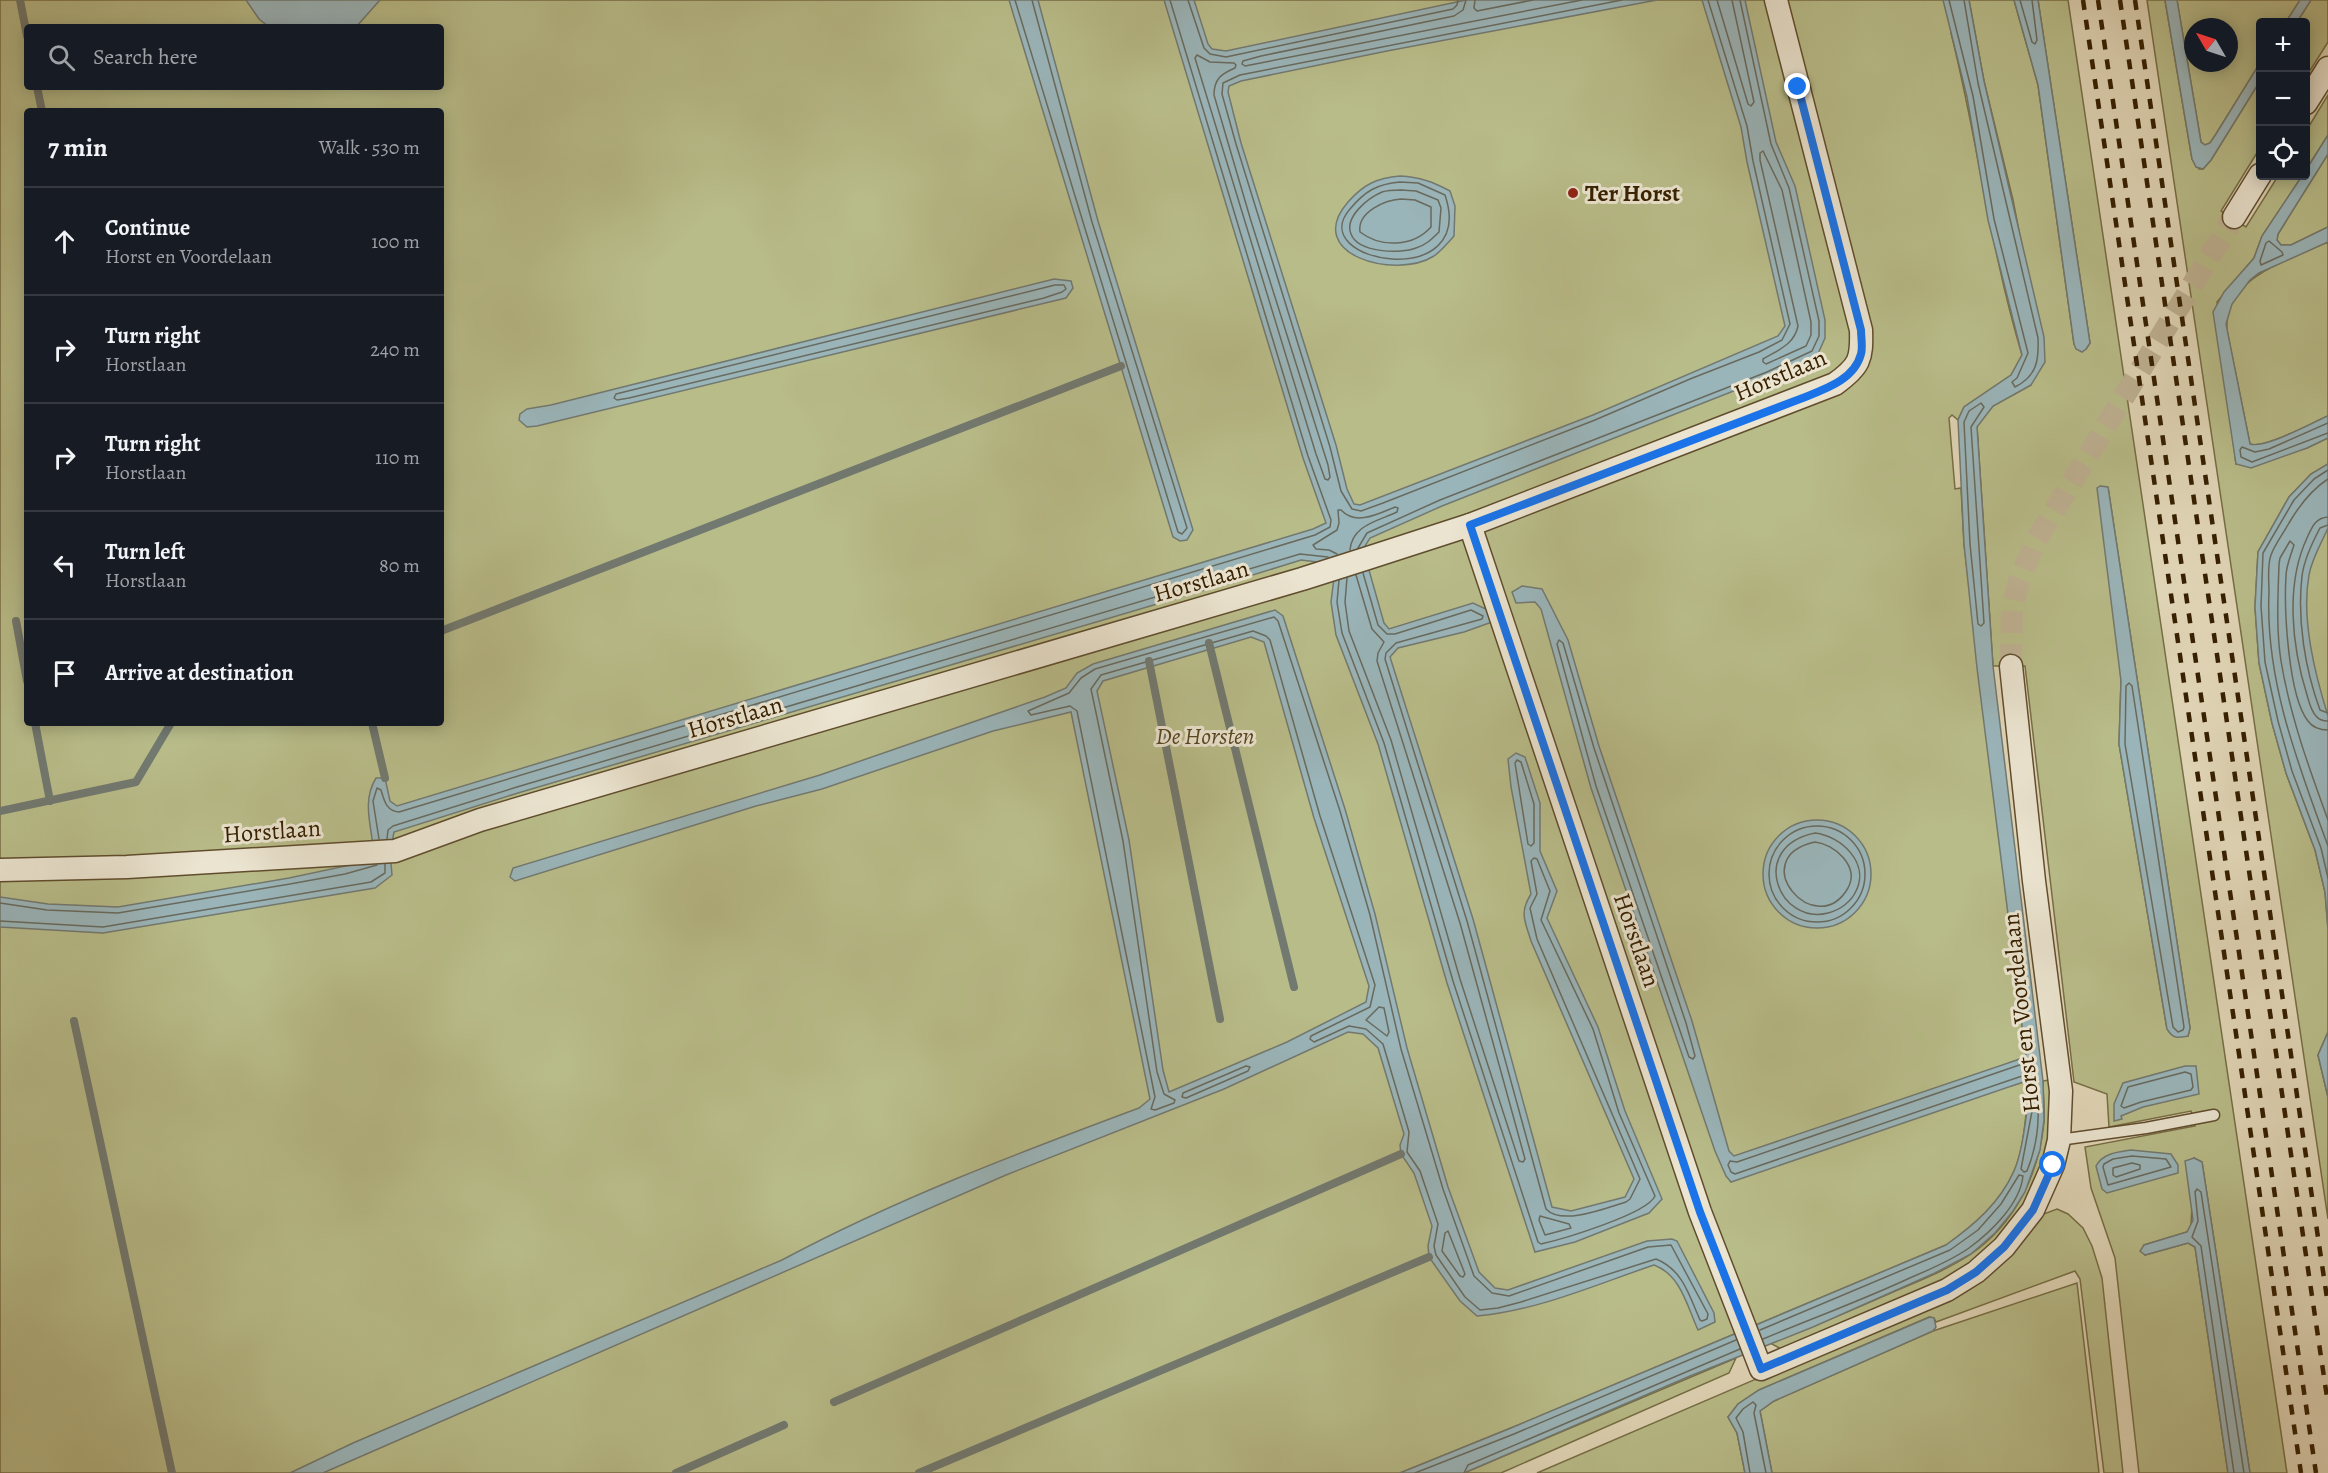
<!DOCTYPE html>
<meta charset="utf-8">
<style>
body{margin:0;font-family:Alegreya,serif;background:#20242c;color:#f1f3f6}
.controls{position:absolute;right:18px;top:18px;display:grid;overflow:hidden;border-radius:6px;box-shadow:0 3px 15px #0003}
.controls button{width:54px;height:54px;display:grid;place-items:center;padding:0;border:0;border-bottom:2px solid #363941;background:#171b24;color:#f1f3f6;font:30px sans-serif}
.compass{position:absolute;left:2184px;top:18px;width:54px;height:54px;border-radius:50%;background:#171b24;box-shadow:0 3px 15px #0003;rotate:309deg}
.stop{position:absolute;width:18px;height:18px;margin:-14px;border:4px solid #1a73e8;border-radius:50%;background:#fff}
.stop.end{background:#1a73e8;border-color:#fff;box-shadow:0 2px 6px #0008}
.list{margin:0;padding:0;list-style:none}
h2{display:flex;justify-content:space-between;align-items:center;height:78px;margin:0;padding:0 24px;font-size:26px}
h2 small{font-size:20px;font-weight:400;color:#9ea1a6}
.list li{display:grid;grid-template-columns:39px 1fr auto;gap:18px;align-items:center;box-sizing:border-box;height:108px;padding:0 24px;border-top:2px solid #363941}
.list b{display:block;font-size:22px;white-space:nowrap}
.list p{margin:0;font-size:20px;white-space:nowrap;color:#9ea1a6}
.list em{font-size:20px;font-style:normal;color:#9ea1a6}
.icon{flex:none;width:33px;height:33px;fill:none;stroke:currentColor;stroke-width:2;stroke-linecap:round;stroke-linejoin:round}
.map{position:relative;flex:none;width:2328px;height:1473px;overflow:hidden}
.search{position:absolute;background:#171b24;box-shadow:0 3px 15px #0003;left:24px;top:24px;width:420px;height:66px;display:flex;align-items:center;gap:15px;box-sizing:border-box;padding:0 21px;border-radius:6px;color:#9ea1a6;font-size:22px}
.panel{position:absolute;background:#171b24;box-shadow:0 3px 15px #0003;left:24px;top:108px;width:420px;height:618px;border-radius:6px}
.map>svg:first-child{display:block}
.green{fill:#b8bc89;stroke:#776e45;stroke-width:1.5;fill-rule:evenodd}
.water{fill:#9ab5ba;stroke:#727970;stroke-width:1.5;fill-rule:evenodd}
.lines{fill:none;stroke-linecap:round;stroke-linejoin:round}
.shore{stroke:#686a5e;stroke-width:1.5}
.stream{stroke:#727970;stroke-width:8}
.street-tunnel{stroke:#beb192;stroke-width:22;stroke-dasharray:22 11;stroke-linecap:butt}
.lane-casing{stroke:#604d2e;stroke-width:13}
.street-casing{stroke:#604d2e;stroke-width:25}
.lane{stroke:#ebe4d0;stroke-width:10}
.street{stroke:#ebe4d0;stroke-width:22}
.rail{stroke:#362001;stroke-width:4.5;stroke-dasharray:10 10;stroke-linecap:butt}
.route{stroke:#1a73e8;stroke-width:8}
.poi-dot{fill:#8f2418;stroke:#ebe4d0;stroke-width:2}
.labels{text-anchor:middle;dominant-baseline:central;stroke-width:6;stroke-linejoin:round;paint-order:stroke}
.poi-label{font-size:24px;font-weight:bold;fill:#362001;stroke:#ebe4d0;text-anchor:start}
.street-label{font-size:24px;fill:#362001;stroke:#ebe4d0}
.park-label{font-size:24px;font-style:italic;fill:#564723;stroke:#ebe4d0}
</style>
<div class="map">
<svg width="2328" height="1473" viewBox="0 0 2328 1473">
<rect width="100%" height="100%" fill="#e0d5b6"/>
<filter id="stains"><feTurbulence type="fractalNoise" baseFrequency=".00333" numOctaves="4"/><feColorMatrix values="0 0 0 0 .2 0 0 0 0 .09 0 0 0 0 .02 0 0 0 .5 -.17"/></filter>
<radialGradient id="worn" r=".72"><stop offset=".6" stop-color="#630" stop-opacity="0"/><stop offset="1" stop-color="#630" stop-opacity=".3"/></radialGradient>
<g class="green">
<path d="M0 0H1968L1951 33C1978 140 1990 249 2022 355L2011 375 1964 407 1958 420 1952 415 1949 418 1955 489 1961 488 1964 544 2026 1057 2009 1063 2011 1086 2030 1080C2026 1106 2025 1148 2014 1171 2000 1203 1974 1225 1946 1245L1511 1428 1400 1473H0ZM27 27H441V87H27ZM27 111H441V723H27Z"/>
<path d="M1969 0H2014L2038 85 2074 344 2086 349 2090 343 2038 0H2068L2287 1473H2250L2202 1162 2194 1158 2191 1227 2187 1232 2144 1245 2145 1255 2188 1243 2195 1247 2228 1473H2139L2115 1258 2091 1188 2085 1147 2195 1126 2191 1111 2109 1127 2107 1094 2074 1082 2025 666H1993L1977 426 1993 406 2031 385 2028 277 2013 200 1984 81ZM2108 487 2190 1028 2188 1036 2167 1029 2119 744 2121 681Z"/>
<path d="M2147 0H2165L2192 159 2199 169H2203L2211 160 2260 81V148L2221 211 2246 227 2278 176H2302L2262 236 2254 258 2217 302 2236 464 2307 448 2328 438V464L2311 474 2289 497 2258 552 2255 607 2259 663 2272 723 2286 773 2315 850 2325 892 2328 929V1032L2318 1055 2328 1097V1219Z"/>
<path d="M2177 0H2300L2286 22H2260V63L2216 134 2210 143 2205 145 2201 142ZM2193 27H2229V63H2193Z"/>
<path d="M2311 0H2328V42L2306 77V22H2297Z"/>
<path d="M2328 95V135L2306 170V131Z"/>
<path d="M2328 154V227L2291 245H2281L2277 240 2278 234Z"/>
<path d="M2328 242V416C2311 423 2265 449 2250 444L2227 331C2223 277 2289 260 2328 242Z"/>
<path d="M2328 498V783L2288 550Z"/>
<path d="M2049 1080 2052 1100 2050 1133 2045 1159 2023 1209 1995 1245 1950 1277 1783 1350 1770 1343C1811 1328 1852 1310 1893 1292 1919 1281 1947 1270 1971 1254 2015 1224 2039 1174 2044 1122 2045 1109 2043 1094 2043 1081Z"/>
<path d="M2057 1209 2068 1214 2083 1228 2092 1246 2102 1278 2123 1473H2104L2080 1279 2075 1271 1936 1322 1934 1318 1929 1317 1759 1390 1738 1404 1728 1417 1737 1433 1745 1473H1537L1975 1285C2002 1264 2024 1244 2041 1215Z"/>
<path d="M2077 1283 2099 1473H1772L1760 1411 1774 1401 1933 1331Z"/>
<path d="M1736 1358 1729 1373 1501 1473H1464Z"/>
</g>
<g class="water">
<path d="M246 0H380L356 27H269L259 19Z"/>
<path d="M1009 0H1038L1098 221 1193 530 1187 540 1180 541 1173 537Z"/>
<path d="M1164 0H1194L1208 44 1212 49 1226 51 1466 0H1657L1387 51 1241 81 1229 86 1228 92 1241 143 1336 445 1347 489 1354 504 1360 505 1593 415 1778 336 1785 326 1747 162 1741 127 1702 0H1745L1776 142 1795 186 1825 320V338L1817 356 1769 377 1442 506 1370 538 1363 549 1384 623 1389 629 1473 603 1488 610 1492 622 1464 632 1398 648 1390 657 1473 919 1552 1207 1571 1211 1625 1197 1634 1179 1531 941C1525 921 1519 913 1531 894L1511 787 1508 759 1516 753 1525 757 1540 803V851L1557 891 1547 918 1598 1027 1625 1111 1662 1199 1649 1213 1575 1242 1535 1252 1447 983 1378 744 1336 635 1331 602 1334 578 1325 563 1301 560 1201 591 518 793 394 832 390 852 392 875 375 888 103 933 0 927V897L48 904 118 907 289 878 374 860C374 831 360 804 376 778H385L390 801 397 806 1313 529 1326 523 1303 458Z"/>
<path d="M1943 0H1969L1984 81 2044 337 2045 362 2031 385 1993 406 1977 427 1993 666 2043 1081 2044 1120 2040 1150 2025 1192 2013 1211 1995 1233 1971 1254 1935 1273 1813 1327 1690 1376 1464 1473H1400L1511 1428 1946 1245C1974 1225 2000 1203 2014 1171 2023 1151 2029 1102 2029 1080L1731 1182 1726 1176 1715 1151 1591 788 1541 609 1535 602 1516 603 1512 592 1522 586 1542 589 1568 640 1599 746 1692 1021 1729 1151 1734 1156 2026 1057 1977 668 1964 544 1958 420 1964 407 2011 375 2022 355 1988 220 1967 97Z"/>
<path d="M2014 0H2038L2090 343 2086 349 2082 352 2076 349 2074 344 2038 85Z"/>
<path d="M2165 0H2177L2201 142 2205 145 2210 143 2216 134 2260 63V81L2211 160 2203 169 2196 167 2192 159Z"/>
<path d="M2300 0H2311L2297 22H2286Z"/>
<path d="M2328 135V154L2278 234 2277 240 2281 245H2291L2328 227V242L2259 273 2250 280 2232 304 2226 324 2250 444C2265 449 2311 423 2328 416V438L2307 448 2251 468 2236 464 2213 312 2224 292 2254 258 2262 236 2302 176H2306V170Z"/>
<path d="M1400 176C1420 177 1433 182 1450 191L1455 206 1454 236C1448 243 1441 251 1434 256 1396 280 1302 255 1348 202 1364 184 1377 178 1400 176Z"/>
<path d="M1054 279 1071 281 1073 288 1066 298 537 426 527 427 519 420 520 414 527 409 551 405Z"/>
<path d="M2328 464C2328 476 2328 519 2328 528 2321 544 2312 558 2309 575 2301 619 2315 674 2328 716V929L2325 892 2315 850 2286 773 2272 723 2259 663 2255 607 2258 552 2289 497 2311 474Z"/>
<path d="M2100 486 2108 487 2190 1028 2188 1036C2177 1038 2173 1039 2167 1029L2119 744 2121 681 2097 488Z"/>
<path d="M1275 610 1283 616 1345 809 1375 914 1407 1048 1448 1187 1479 1272 1495 1288 1508 1290 1647 1241 1672 1239 1677 1241 1714 1313 1715 1322 1698 1330C1687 1306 1681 1275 1654 1265 1597 1284 1537 1311 1477 1316L1460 1301 1429 1257 1428 1246 1432 1226 1414 1173 1401 1154 1400 1145 1404 1134 1378 1048 1363 1034 1348 1032 1224 1089 1006 1175 323 1473H290L353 1443 782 1260C896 1199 1018 1153 1139 1108L1150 1099 1071 712 993 731 822 789 756 806 515 881 510 877 513 868 820 775 1045 697 1066 688 1077 673 1093 664ZM1251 637 1264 642 1314 818 1369 986 1366 1002 1287 1042 1169 1092 1163 1070 1129 840 1097 691 1103 681Z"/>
<circle cx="1817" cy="874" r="54"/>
<path d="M2328 1032V1097L2318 1055Z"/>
<path d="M2185 1066H2196L2199 1094 2143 1107 2121 1116 2122 1119 2114 1121V1104L2123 1083Z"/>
<path d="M2131 1150 2171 1154 2178 1165V1173L2107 1193 2102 1189 2096 1166C2103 1153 2118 1152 2131 1150Z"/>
<path d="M2194 1158 2202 1162 2250 1473H2228L2195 1247 2188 1243 2145 1255 2140 1251 2144 1245 2187 1232 2193 1220 2185 1161Z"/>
<path d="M1930 1317 1934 1318 1936 1327 1933 1331 1774 1401 1760 1411 1772 1473H1745L1737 1433 1728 1417 1738 1404 1759 1390Z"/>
</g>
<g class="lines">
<g class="shore">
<path d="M1015 0 1178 532 1182 534 1187 528 1092 222 1032 0"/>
<path d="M1188 0 1204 48 1210 54 1226 57 1453 9 1457 5 1458 0"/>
<path d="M1466 0 1463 10 1454 16 1261 56 1243 61 1242 64 1245 66 1582 0"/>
<path d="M1475 0 1474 8 1477 11 1533 0"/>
<path d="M1622 0 1240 75 1223 83 1222 94 1236 144 1330 447 1341 491 1352 509 1361 511 1383 503 1595 420 1690 379 1759 352 1782 340 1790 324 1753 161 1747 126 1708 0"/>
<path d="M1717 0 1748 104 1751 106 1754 102 1732 0"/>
<path d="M1949 0 1973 96 1994 219 2028 353 2017 378 2012 382 2015 387C2037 376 2039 360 2038 338L1978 83 1964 0"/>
<path d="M2020 0 2032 42 2035 44 2037 40 2032 0"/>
<path d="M1197 55 1210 62 1234 63 1236 65 1235 68C1221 74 1214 79 1214 95L1251 221 1328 465 1330 477 1328 480 1325 479 1316 454 1195 58Z"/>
<path d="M1763 151 1782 190 1811 322V335L1806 346 1766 364 1763 362V359C1778 350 1794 345 1798 326L1760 160V153Z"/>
<path d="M1400 182 1418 183 1445 195C1478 293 1303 263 1350 209 1365 191 1377 184 1400 182Z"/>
<path d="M1401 190 1416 191 1438 200 1441 208 1439 232C1432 239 1426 245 1416 248 1401 254 1358 253 1351 234 1344 217 1368 198 1382 192 1388 190 1395 190 1401 190Z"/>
<path d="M1401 199 1415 200 1431 207V227C1413 247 1381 248 1360 232 1357 212 1385 200 1401 199Z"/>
<path d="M2269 241 2282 252 2283 255 2261 265 2260 261 2266 243Z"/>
<path d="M1055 285H1064L1066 289 1062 292 1044 298 629 398 617 400 614 398 616 394Z"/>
<path d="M1981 403 1984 407 1971 427 1984 623 1981 626 1978 624 1970 544 1964 422 1969 411Z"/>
<path d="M2328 423 2269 449 2255 452 2242 447 2240 450 2241 457 2252 462 2328 433"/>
<path d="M2328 470 2314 479 2294 500 2263 553 2261 606 2265 662 2278 721 2292 771 2321 848 2328 878"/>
<path d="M2328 479C2311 490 2299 506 2289 523 2283 534 2275 544 2271 555 2267 566 2269 581 2269 592 2265 680 2298 764 2328 846"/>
<path d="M2328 517C2315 518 2312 527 2307 538 2285 585 2292 647 2307 695 2309 702 2311 711 2316 716 2319 720 2323 721 2328 721"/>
<path d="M2328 525 2320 528C2312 543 2304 560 2302 576 2297 620 2305 669 2320 710L2328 713"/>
<path d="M1358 548 1367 533 1440 500 1767 372 1812 351 1819 336V321L1789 188 1771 144 1740 0"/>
<path d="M1337 554 1329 550 1316 549 1313 545 1337 530 1339 523 1338 510H1341C1356 526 1378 514 1395 507L1398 508 1397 512C1378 521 1352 525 1350 550"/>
<path d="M1347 578 1345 602 1349 631 1391 740 1460 979 1519 1161 1523 1162 1525 1159 1460 923 1377 661 1378 653 1384 642 1372 629 1356 575"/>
<path d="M1339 580 1337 602 1342 633 1384 743 1453 981 1538 1242 1541 1244C1563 1239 1647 1214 1655 1196L1619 1113 1593 1029 1541 920 1550 891 1537 859 1534 858 1531 861 1537 894 1530 908 1537 939 1640 1179 1630 1199 1626 1202C1606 1208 1562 1226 1546 1209L1467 921 1385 659 1386 653 1396 643 1482 619 1483 616 1471 610 1395 634H1387L1378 625 1363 573"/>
<path d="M1274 617 1278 621 1340 811 1370 915 1401 1049 1443 1189 1474 1276 1492 1293 1509 1296 1648 1247 1671 1245 1708 1314 1707 1319 1702 1321 1700 1320C1689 1295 1683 1270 1656 1259L1521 1302 1498 1308 1480 1310 1465 1297 1436 1255 1434 1246 1438 1224 1420 1171 1407 1152 1409 1132 1383 1044 1366 1029 1349 1026 1314 1042 1310 1039 1311 1036 1370 1007 1375 985 1320 816 1270 640 1266 636 1253 631 1101 675 1091 689 1123 841 1157 1072 1164 1094 1175 1100 1174 1103 1155 1110 1151 1109 1155 1097 1077 711 1070 706 1031 715 1028 711 1069 693 1081 678 1095 669Z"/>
<path d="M1559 640 1563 643 1594 748 1686 1023 1695 1056 1693 1059 1689 1057 1596 786 1557 644Z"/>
<path d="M2129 683 2132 686 2184 1027 2183 1030 2178 1032 2173 1027 2125 744 2126 686Z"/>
<path d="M2328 730C2320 730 2313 728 2308 721 2288 696 2284 608 2286 576 2286 566 2291 555 2294 545L2290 541 2280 558 2279 564C2278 596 2276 629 2281 661 2290 716 2309 768 2328 820"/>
<path d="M1517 760 1521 762 1534 804V843L1531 846 1528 844 1515 763Z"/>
<circle cx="1817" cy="874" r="48"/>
<path d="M1815 833C1841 836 1870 863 1856 891 1851 902 1840 910 1828 913 1779 926 1747 847 1815 833Z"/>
<path d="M379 839 373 801 377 788 381 790C384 800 386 811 399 812L1315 535 1330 527 1331 520 1308 456 1170 0"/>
<path d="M387 839 388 830 393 826 517 787 1300 554 1328 557"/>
<path d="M1815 842C1834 844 1860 866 1848 888 1816 943 1743 858 1815 842Z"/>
<path d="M0 903 47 910 118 913 290 884 345 874 377 865"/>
<path d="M0 921 103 927 371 882 385 873V864"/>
<path d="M1379 1007 1384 1008 1389 1032 1387 1036 1366 1020Z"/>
<path d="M2031 1061 2034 1063 2036 1073 2034 1076 2025 1075 1735 1174 1731 1172 1728 1165 1730 1161 1737 1162Z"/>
<path d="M1246 1066 1250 1067 1248 1071 1186 1098 1182 1097 1183 1093Z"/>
<path d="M2185 1072 2191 1074 2193 1087 2191 1090 2141 1102 2124 1108 2121 1106 2128 1087Z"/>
<path d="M2033 1106 2038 1108C2039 1129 2035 1151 2027 1171L2024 1172 2021 1169Z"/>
<path d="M2132 1156 2166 1159 2171 1167 2108 1185 2103 1167 2104 1164 2113 1159Z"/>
<path d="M2132 1163 2140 1165V1169L2116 1177 2113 1175V1168Z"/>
<path d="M1540 1216 1569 1224 1571 1228 1545 1235 1539 1220Z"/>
<path d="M1448 1231 1465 1274 1463 1277 1460 1276 1442 1251 1445 1233Z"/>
<path d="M1760 1330 1950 1250 1978 1230 2001 1204 2019 1175 2023 1176C2020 1204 1991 1232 1969 1248 1952 1260 1931 1269 1912 1277 1863 1300 1813 1318 1763 1339"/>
<path d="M1415 1473 1514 1434 1736 1340"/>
<path d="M1464 1473 1468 1465 1740 1349"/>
<path d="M1750 1473 1743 1432 1736 1418 1743 1409 1753 1402 1756 1405 1754 1413 1766 1473"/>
<path d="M2234 1473 2201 1246 2192 1237 2198 1221 2195 1192 2197 1189 2201 1192 2244 1473"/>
</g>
<g class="stream">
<path d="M20 0 27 36"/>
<path d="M37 87 42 111"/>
<path d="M16 621 27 681"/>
<path d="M441 631 1121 366"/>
<path d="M1209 643 1294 987"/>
<path d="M1149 661 1220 1019"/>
<path d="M35 723 50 801"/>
<path d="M372 723 385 778"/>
<path d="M0 811 136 782 171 723"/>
<path d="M74 1021 172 1473"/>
<path d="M834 1402 1401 1154"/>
<path d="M676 1473 784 1425"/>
<path d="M919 1473 1429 1257"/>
</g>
<path class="street-tunnel" d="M2011 666 2012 610 2019 581 2035 542 2234 217"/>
<defs>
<path id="lane" d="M2059 1140 2146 1128 2214 1115"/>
<g id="street">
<path d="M2306 103 2328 68"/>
<path d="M2234 217 2260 175"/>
<path d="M1470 525 1700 1212 1761 1369 1947 1290 1976 1272 2004 1247 2033 1210 2053 1165 2059 1140 2061 1091 2034 881 2011 666"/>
<path d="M0 870 127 867 395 851 480 820 1302 579 1368 558 1470 525 1835 384C1860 366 1862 359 1861 330L1776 0"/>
</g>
</defs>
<use href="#lane" class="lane-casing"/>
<use href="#street" class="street-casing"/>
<use href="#lane" class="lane"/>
<use href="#street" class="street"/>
<g class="rail">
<path d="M2083 0 2301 1473"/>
<path d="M2098 0 2316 1473"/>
<path d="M2120 0 2328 1404"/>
<path d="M2135 0 2328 1305"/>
</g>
</g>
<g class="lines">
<path class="route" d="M1798 87 1861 330C1861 337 1863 348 1861 354 1854 381 1822 390 1800 399L1470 525 1700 1212 1761 1369 1947 1290 1976 1272 2004 1247 2033 1210 2053 1165"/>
</g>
<circle class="poi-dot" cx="1573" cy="193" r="6"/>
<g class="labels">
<g class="poi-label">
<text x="1585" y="193">Ter Horst</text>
</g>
<g class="street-label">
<text transform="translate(1780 375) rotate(-23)">Horstlaan</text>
<text transform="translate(1201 581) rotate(-16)">Horstlaan</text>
<text transform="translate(735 717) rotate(-16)">Horstlaan</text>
<text transform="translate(272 831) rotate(-4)">Horstlaan</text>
<text transform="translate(1637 940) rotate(71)">Horstlaan</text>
<text transform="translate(2021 1013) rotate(-96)">Horst en Voordelaan</text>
</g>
<g class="park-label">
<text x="1205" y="736">De Horsten</text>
</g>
</g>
<rect width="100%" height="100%" filter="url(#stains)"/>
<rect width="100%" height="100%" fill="url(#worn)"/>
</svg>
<div class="controls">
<button>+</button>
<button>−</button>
<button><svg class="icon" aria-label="locate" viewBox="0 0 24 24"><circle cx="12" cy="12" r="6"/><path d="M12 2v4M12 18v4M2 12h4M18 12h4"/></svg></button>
</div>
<svg class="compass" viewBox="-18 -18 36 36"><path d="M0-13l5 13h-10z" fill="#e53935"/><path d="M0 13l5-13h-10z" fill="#9ea1a6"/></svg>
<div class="stop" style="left:2053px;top:1165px"></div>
<div class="stop end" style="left:1798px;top:87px"></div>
<div class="search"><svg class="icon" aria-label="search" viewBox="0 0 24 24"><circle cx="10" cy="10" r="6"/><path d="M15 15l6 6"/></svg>Search here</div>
<section class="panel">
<h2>7 min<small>Walk · 530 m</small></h2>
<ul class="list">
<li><svg class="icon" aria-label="ahead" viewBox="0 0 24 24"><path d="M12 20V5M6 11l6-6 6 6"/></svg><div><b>Continue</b><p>Horst en Voordelaan</p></div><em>100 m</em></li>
<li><svg class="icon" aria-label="right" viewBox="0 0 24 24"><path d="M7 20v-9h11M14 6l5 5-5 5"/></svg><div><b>Turn right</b><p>Horstlaan</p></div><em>240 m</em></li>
<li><svg class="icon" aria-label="right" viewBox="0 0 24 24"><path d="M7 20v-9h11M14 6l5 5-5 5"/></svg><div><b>Turn right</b><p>Horstlaan</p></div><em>110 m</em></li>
<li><svg class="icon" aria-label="left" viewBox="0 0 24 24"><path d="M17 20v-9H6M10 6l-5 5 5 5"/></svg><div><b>Turn left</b><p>Horstlaan</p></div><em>80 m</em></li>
<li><svg class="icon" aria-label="arrive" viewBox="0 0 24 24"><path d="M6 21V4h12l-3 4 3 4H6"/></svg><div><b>Arrive at destination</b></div></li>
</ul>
</section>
</div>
